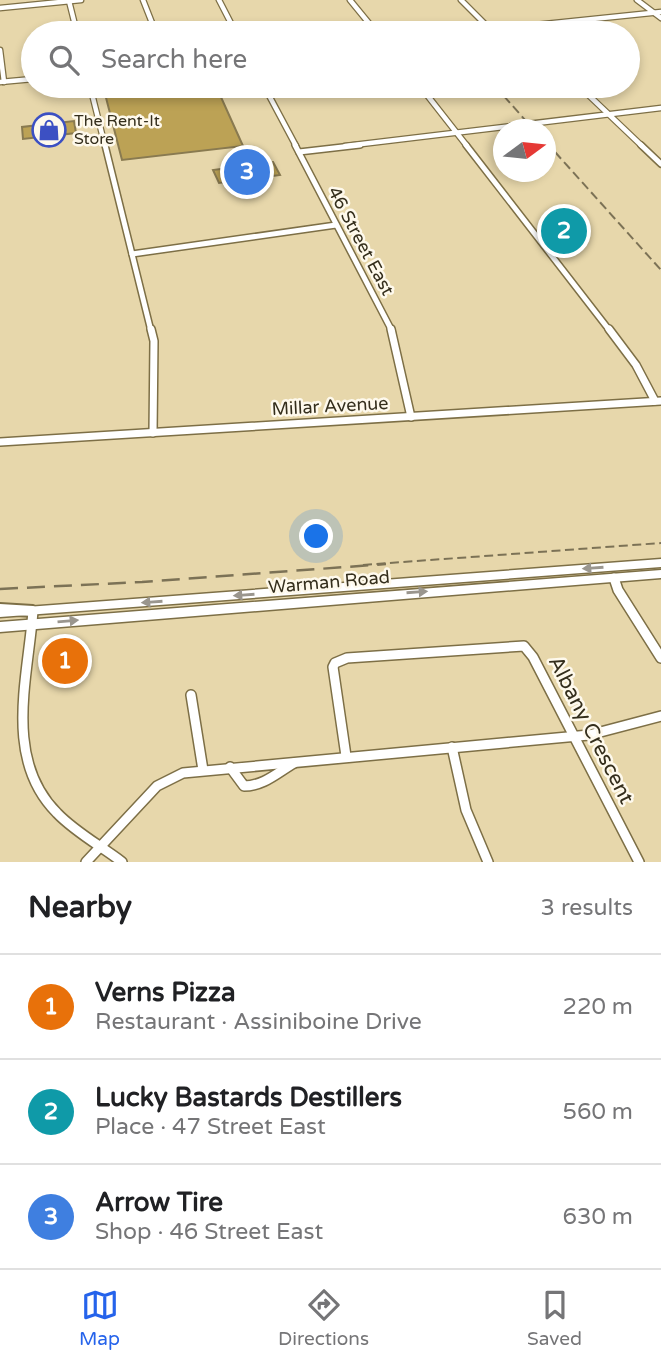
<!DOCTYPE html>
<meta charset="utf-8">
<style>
body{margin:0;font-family:"Varela Round",sans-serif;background:#f6f6f6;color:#202124}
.compass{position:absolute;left:493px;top:119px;width:63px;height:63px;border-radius:50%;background:#fff;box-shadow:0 4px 10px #0003;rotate:75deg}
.you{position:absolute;left:317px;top:537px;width:24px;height:24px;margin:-18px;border:5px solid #fff;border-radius:50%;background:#1a73e8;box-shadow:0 0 0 10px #1a73e833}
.badge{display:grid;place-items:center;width:46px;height:46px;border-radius:50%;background:#2563eb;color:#fff;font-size:23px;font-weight:700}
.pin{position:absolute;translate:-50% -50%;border:4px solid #fff;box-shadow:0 2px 7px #0006}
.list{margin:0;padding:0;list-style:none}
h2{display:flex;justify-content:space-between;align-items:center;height:91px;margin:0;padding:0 28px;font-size:30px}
h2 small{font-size:23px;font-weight:400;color:#757577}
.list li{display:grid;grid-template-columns:46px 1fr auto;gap:21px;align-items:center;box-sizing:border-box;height:105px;padding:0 28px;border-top:2px solid #e0e0e0}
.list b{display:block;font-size:26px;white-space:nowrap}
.list p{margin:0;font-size:23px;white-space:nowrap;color:#757577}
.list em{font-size:23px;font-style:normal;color:#757577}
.icon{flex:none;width:38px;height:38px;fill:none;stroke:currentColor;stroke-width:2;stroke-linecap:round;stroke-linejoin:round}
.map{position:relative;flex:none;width:661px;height:862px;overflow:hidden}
.search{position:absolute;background:#fff;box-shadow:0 4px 10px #0003;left:21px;right:21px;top:21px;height:77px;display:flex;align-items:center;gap:18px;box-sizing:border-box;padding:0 24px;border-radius:38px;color:#757577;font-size:26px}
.sheet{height:406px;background:#fff}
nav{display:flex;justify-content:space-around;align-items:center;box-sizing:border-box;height:98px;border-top:2px solid #e0e0e0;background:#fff;font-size:19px;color:#757577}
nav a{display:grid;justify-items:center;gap:4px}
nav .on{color:#2563eb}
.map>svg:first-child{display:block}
.building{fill:#bca255;stroke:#897a50;stroke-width:2}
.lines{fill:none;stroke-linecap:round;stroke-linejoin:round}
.minor-far3-casing{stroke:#7d6f46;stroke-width:7}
.minor-far2-casing{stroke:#7d6f46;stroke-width:8}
.minor-far1-casing{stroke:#7d6f46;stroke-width:10}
.minor-casing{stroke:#7d6f46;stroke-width:12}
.major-casing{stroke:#7d6f46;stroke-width:3}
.highway-casing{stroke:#7d6f46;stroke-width:4}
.minor-far3{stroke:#fff;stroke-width:4.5}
.minor-far2{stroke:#fff;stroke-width:5}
.minor-far1{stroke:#fff;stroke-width:7}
.minor{stroke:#fff;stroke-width:9}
.major{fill:#fff;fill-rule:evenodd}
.highway{fill:#fff;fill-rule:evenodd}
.rail-far1{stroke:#7c7256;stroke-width:2;stroke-dasharray:9 4.5;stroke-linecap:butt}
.rail{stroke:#7c7256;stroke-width:2.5;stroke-dasharray:18 9;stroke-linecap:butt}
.oneway{fill:#9a968e}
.labels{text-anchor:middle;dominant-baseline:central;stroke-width:5;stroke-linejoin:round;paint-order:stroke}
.far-poi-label{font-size:16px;fill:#342e1c;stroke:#fef9ec;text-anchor:start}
.street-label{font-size:18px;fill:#342e1c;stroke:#fef9ec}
.near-street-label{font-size:21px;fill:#342e1c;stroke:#fef9ec}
</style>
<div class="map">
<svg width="661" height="862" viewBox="0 0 661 862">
<rect width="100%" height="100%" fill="#e7d7ab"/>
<g class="building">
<path d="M103 86H216L243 146 122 160Z"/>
<path d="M74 121 76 133 23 139 22 127Z"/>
<path d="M273 162 280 175 219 183 213 170Z"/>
</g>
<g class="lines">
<defs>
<g id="minor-far3">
<path d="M143 0 156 33"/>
<path d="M219 0 236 33"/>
<path d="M350 0 377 33"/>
<path d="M461 0 493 32"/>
<path d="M637 0 661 18"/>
<path d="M69 1 77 33"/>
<path d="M0 8 81 0"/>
<path d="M456 33 661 12"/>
<path d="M0 50 4 82"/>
<path d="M0 82 33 79"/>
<path d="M90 86 105 146"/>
<path d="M264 86 296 146"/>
<path d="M420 86 467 146"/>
<path d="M579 86 642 146"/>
<path d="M345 146 661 108"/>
</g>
<g id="minor-far2">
<path d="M105 145 151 331"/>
<path d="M295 145 392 331"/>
<path d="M466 145 610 331"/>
<path d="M641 145 661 164"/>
<path d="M299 152 360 145"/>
<path d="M132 254 336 225"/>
</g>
<g id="minor-far1">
<path d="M151 329 154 341 153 433"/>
<path d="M391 329 411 417"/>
<path d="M609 329 636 365 655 401"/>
<path d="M0 442 661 401"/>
</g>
<g id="minor">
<path d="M614 578 618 590 661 658"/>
<path d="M33 611C28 678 3 759 57 813 75 832 101 846 122 862"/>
<path d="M191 695 203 770"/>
<path d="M452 747 466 810 488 862"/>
<path d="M346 756 333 667 335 663 347 658 524 646 533 657 639 862"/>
<path d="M230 767 244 786C264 786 278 772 294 763"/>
<path d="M86 862 157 786 183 773 589 735 661 716"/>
</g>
<g id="major">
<path d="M661 559V567L0 617V609Z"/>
<path d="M661 570V578L0 632V622Z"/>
</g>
<path id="highway" d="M0 604 33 606 37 608 39 611 37 614 33 616 0 614Z"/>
</defs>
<use href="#minor-far3" class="minor-far3-casing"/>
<use href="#minor-far2" class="minor-far2-casing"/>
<use href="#minor-far1" class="minor-far1-casing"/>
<use href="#minor" class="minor-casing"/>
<use href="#major" class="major-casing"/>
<use href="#highway" class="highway-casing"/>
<use href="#minor-far3" class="minor-far3"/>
<use href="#minor-far2" class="minor-far2"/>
<use href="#minor-far1" class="minor-far1"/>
<use href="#minor" class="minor"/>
<use href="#major" class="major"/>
<use href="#highway" class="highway"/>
<g class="rail-far1">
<path d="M495 86 534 130"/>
<path d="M546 142 661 270"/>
<path d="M363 565 661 543"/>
</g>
<path class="rail" d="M0 589 142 582 386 564"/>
</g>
<defs><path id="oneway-solid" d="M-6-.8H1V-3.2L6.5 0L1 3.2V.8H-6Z" transform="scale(1.75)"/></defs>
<g class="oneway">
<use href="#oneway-solid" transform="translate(593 568) rotate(176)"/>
<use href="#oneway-solid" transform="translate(417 592) rotate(-4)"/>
<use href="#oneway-solid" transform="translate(244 595) rotate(176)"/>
<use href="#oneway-solid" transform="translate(152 602) rotate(176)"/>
<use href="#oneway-solid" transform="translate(68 621) rotate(-5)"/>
</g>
<defs>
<symbol id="shop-ring" viewBox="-11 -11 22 22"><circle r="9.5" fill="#fef9ec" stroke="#3c50c3" stroke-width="1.5"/><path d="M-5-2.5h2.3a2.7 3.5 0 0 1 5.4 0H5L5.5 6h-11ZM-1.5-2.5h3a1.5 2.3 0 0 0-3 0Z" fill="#3c50c3"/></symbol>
</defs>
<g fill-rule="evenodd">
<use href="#shop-ring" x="30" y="111" width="38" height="38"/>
</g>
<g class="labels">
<g class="far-poi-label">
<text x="74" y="121">The Rent-It<tspan x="74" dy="18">Store</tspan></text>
</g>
<g class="street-label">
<text transform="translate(361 241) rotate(62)">46 Street East</text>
<text transform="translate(330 406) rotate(-3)">Millar Avenue</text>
<text transform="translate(329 582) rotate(-5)">Warman Road</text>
</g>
<g class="near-street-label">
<text transform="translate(591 730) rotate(63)">Albany Crescent</text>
</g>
</g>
</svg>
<svg class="compass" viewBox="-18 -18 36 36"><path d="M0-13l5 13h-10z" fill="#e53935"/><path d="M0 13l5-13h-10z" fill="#757577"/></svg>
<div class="you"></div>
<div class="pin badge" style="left:65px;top:661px;background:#e8710a">1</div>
<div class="pin badge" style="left:564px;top:231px;background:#0f9aa8">2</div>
<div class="pin badge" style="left:247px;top:172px;background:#3f7fe0">3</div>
<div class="search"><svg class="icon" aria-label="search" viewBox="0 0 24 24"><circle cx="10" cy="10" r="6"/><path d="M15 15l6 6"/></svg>Search here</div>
</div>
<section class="sheet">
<h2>Nearby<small>3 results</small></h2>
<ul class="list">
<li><span class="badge" style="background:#e8710a">1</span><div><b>Verns Pizza</b><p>Restaurant · Assiniboine Drive</p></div><em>220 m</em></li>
<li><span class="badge" style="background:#0f9aa8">2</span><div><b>Lucky Bastards Destillers</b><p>Place · 47 Street East</p></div><em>560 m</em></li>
<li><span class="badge" style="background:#3f7fe0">3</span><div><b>Arrow Tire</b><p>Shop · 46 Street East</p></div><em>630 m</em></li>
</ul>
</section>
<nav>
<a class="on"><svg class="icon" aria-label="map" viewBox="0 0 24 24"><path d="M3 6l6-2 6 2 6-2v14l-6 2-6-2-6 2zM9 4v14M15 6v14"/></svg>Map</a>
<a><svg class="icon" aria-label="directions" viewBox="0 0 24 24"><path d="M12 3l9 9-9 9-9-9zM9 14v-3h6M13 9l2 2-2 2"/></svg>Directions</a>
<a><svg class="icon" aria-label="saved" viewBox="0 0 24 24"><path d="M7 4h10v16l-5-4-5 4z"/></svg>Saved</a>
</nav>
